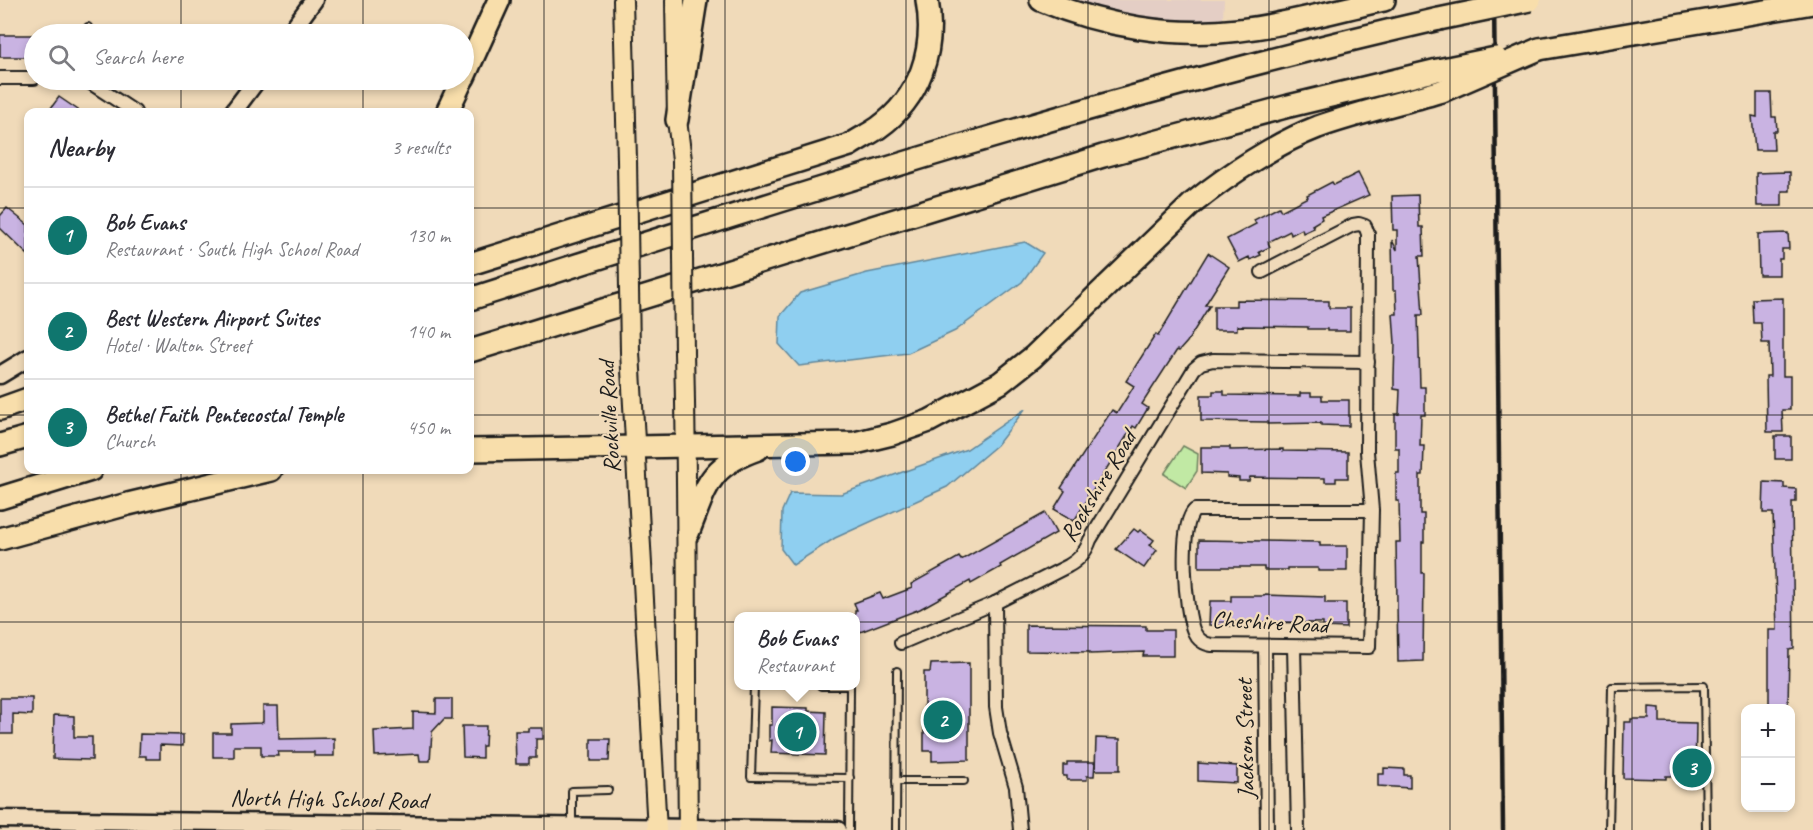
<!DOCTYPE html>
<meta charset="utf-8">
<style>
body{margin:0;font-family:Caveat,sans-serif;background:#f7f7f7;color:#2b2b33}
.controls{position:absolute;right:18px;bottom:18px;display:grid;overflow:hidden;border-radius:12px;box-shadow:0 3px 9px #0003}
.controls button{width:54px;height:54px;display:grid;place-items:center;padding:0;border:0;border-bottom:2px solid #e1e1e2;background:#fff;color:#2b2b33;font:30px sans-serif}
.you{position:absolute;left:796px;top:462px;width:21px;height:21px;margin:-15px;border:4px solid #fff;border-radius:50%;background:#1a73e8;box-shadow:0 0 0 9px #1a73e833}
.badge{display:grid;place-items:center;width:39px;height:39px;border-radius:50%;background:#0f766e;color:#fff;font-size:20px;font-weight:700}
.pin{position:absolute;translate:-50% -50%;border:3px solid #fff;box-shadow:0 2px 6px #0006}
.popup{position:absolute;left:734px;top:612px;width:126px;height:78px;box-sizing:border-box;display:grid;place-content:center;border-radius:12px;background:#fff;filter:drop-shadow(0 2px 4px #0005);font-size:20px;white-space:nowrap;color:#7c7c81}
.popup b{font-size:22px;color:#2b2b33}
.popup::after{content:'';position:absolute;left:50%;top:100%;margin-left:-12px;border:12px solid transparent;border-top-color:#fff}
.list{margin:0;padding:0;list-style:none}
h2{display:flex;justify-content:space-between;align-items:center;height:78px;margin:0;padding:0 24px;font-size:26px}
h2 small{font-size:20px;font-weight:400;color:#7c7c81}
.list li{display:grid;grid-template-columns:39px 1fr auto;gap:18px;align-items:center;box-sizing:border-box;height:96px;padding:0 24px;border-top:2px solid #e1e1e2}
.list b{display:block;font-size:22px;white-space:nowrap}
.list p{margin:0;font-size:20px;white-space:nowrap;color:#7c7c81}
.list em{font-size:20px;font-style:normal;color:#7c7c81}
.icon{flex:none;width:33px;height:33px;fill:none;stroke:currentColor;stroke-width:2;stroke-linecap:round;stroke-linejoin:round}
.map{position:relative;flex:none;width:1813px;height:830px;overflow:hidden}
.search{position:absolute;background:#fff;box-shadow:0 3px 9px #0003;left:24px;top:24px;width:450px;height:66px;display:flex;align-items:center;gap:15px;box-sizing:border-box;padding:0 21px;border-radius:33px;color:#7c7c81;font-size:22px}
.panel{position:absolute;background:#fff;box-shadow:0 3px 9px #0003;left:24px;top:108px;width:450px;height:366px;border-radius:12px}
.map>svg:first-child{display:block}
.built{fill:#e4cec5}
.green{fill:#c1e9a4;stroke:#6e8260;stroke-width:1.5}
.water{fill:#8fcff0;stroke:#61879b;stroke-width:1.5}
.building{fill:#c9b3e2;stroke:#1c1c1c;stroke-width:1.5}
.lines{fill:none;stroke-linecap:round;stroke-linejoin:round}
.lane-casing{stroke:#1c1c1c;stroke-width:10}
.street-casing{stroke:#1c1c1c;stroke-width:16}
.secondary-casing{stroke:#1c1c1c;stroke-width:21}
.primary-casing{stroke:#1c1c1c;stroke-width:22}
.highway-casing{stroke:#1c1c1c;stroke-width:26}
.lane{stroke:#f0dab9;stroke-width:6}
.street{stroke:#f0dab9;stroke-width:12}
.secondary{stroke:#f0dab9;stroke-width:16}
.primary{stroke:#f8deab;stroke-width:18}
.highway{stroke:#f8deab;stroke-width:21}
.rail{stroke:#1c1c1c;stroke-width:4.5}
.primary-bridge-casing{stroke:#1c1c1c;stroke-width:22;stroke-linecap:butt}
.highway-bridge-casing{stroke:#1c1c1c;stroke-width:26;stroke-linecap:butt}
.primary-bridge{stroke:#f8deab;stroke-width:18}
.highway-bridge{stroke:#f8deab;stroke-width:21}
.grid{fill:none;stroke:#1c1c1c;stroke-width:1.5;stroke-opacity:0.55}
.labels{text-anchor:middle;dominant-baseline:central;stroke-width:4.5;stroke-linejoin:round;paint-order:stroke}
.street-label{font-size:24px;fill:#1c1c1c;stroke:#f0dab9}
</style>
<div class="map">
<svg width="1813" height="830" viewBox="0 0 1813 830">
<rect width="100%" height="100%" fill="#f0dab9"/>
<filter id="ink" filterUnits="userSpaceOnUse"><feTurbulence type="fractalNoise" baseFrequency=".0167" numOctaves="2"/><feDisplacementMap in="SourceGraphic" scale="12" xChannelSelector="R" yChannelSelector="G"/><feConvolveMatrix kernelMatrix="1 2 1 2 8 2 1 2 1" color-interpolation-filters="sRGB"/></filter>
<g filter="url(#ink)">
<path class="built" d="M1073 0H1224L1223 18 1205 22 1148 19 1113 13Z"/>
<path class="green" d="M1183 446 1198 454 1197 471 1186 488 1164 474Z"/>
<g class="water">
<path d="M1025 242 1043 253 1022 282 955 331 908 353 799 366 779 344 780 316 800 293 867 273Z"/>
<path d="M1025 409 997 445 947 487 835 538 793 565 781 549 782 511 790 493 841 494 967 449Z"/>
</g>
<g class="building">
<rect x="0" y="35" width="34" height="22"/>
<path d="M1757 93H1771L1772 117H1776L1777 131H1773L1774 150H1755L1752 116 1757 117Z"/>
<path d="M59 97 81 112H48Z"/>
<path d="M1790 172V191H1782V206H1757L1756 173Z"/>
<path d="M1358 173 1369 195 1321 216 1322 219 1312 225 1314 228 1303 233 1302 229 1291 235 1290 231 1268 242 1270 247 1259 252 1261 255 1250 260 1249 257 1239 262 1227 239 1256 224 1254 220 1279 207 1281 211 1308 197 1307 195 1332 182 1334 185Z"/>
<path d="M1418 195 1419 227H1423L1424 256H1419L1423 315H1418L1420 387H1425V415H1421L1420 446H1424L1423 475H1420V514H1424V542H1422V573H1424L1423 661 1398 662 1396 542H1400L1399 501H1396V473H1399V448H1395V414H1399L1400 390 1394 389V377L1395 343 1393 314H1397L1396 290H1393L1392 240 1397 250V230H1393L1392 196Z"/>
<path d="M7 208 28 225V255L0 228V216Z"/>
<path d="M1788 233 1789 249H1782V259H1779V275H1759L1758 234Z"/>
<path d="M1208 253 1229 267 1205 305H1210L1187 342 1179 351 1177 350 1142 404 1148 408 1136 428 1133 426 1074 521 1054 509 1065 491 1061 488 1112 410 1117 413 1134 386 1126 381 1156 334 1158 336Z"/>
<path d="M1783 298V376H1790V410H1782L1783 432H1767L1766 376H1770L1769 343H1762L1761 323H1753L1752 299Z"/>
<path d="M1236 300 1329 301V308H1350V331H1327V329H1308V327L1237 326V330H1214V306H1236Z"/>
<path d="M1213 391H1224V395L1300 396V393H1311V396H1322V400H1349V426L1321 425V423L1267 424V422L1201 421V395H1213Z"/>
<rect x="1775" y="436" width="16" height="23"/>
<path d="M1201 447H1230V450L1283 449V451L1348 452V478H1336V482H1325V478L1250 477 1249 481H1239V478L1227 477V474L1201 473Z"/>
<path d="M1764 482 1784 483V488L1796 489V502H1792L1794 649 1789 650 1788 708H1769V630H1777L1773 513H1763Z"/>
<path d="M1045 513 1056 533 1000 565 1001 567 971 584 970 581 920 609 855 634V610H857L854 603 880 593 883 599 912 588 911 584 959 557 961 560Z"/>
<path d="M1134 529 1138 532 1140 530 1154 540 1150 545 1157 550 1144 568 1116 549Z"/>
<path d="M1199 540 1320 542V546H1347V571H1318V568H1287V570H1264V567H1199Z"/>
<path d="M1264 595 1325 597V603H1346V628L1323 627V623L1232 622V626L1209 625 1210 601H1231V596H1264Z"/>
<path d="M1026 625 1146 626V630H1173V656H1143L1144 652 1090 654V652L1026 651Z"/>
<path d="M969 663V760L932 761V751H924V672H930L931 664Z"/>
<path d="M0 698H32V715L13 714V734H0Z"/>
<path d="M436 699H452V719H444L432 732 430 761H420L419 754 375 756 374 731 413 729V712L436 713Z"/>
<path d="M263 706H278L279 739 334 738V756H314V752H278L279 756H261V746H234V757H213V733H231V724L261 723 263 722Z"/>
<path d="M772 707 808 708V711L826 712 825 755 771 753 772 740 769 741V725H772Z"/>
<path d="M1649 707 1660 708V722L1696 723 1695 776H1666V779L1623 778 1624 722H1631V719H1649Z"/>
<path d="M54 715 74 716V737H92V760L53 759Z"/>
<path d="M462 726H486L485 746H482V758L463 757Z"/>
<path d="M528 728H543V739H536V758H529V764H516L515 731H528Z"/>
<path d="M140 734 183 735V746L160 745V759H146V756H139Z"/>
<path d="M1096 738 1120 739V770H1095Z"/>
<path d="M591 739H610L609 761H591Z"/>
<path d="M1067 762H1095L1094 776H1087V780H1067V776H1063V765H1067Z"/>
<path d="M1198 763 1237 766V783L1198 781Z"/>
<path d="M1384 768 1404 769V775H1410V788L1378 786V774H1384Z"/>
</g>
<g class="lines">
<defs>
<g id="lane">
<path d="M87 34 88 27"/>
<path d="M754 686 751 777 850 778"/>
<path d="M821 686H850L849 830"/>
<path d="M896 781H964"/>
<path d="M572 826V791L608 790"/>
<path d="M896 830 897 671"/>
<path d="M1609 830 1612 687 1704 686 1706 830"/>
</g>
<g id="street">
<path d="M0 78H34"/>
<path d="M80 80H86L135 112"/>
<path d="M1262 272 1353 225 1359 224 1365 226 1368 234 1367 452 1372 510 1369 647 1212 645C1204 644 1198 640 1194 632 1185 612 1178 524 1195 510H1372"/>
<path d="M995 603 996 707 1000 733 1016 787 1020 830"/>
<path d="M901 643 995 603 1068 566C1079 560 1086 552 1090 540L1194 369 1201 363 1213 360 1368 362"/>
<path d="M1265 647 1267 830"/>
<path d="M1294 647 1298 830"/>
</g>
<g id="secondary">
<path d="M289 34 314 0"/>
<path d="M233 112 257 80"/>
<path d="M0 375 28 358"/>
<path d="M0 819 838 830"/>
</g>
<g id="primary">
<path d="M623 0 627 160"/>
<path d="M675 0 677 120 682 160"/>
<path d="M630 352 657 830"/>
<path d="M684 353C688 512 686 671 688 830"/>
</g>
<g id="highway">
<path d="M1041 0C1103 26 1172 38 1239 30 1286 25 1337 10 1384 0"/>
<path d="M1539 49 1813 3"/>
<path d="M464 77 499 0"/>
<path d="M447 112 462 80"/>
<path d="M677 120 696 0"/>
<path d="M470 264 850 145C859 139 869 134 878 128 920 98 936 50 927 0"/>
<path d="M470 299C790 197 1110 94 1439 19"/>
<path d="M470 351 1103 156 1289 106 1438 70"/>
<path d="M0 409 28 399"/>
<path d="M0 445 28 437"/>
<path d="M470 450 855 443 892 434 929 421 1000 383 1033 357 1193 203C1228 175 1276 143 1318 127 1358 113 1401 103 1442 91"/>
<path d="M0 498 91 470"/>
<path d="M688 533C707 487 706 467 758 449"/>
<path d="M0 539 128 504 271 470"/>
</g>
</defs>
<use href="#lane" class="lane-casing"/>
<use href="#street" class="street-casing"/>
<use href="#secondary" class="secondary-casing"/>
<use href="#primary" class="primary-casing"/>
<use href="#highway" class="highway-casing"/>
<use href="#lane" class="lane"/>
<use href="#street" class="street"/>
<use href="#secondary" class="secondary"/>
<use href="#primary" class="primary"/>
<use href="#highway" class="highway"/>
<path class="rail" d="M1494 0 1503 830"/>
<defs>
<g id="primary-bridge">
<path d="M627 160 630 352"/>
<path d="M682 160 684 353"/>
</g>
<g id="highway-bridge">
<path d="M1439 19 1530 0"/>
<path d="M1438 70 1496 58"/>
<path d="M1442 91 1539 49"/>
</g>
</defs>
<use href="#primary-bridge" class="primary-bridge-casing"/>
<use href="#highway-bridge" class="highway-bridge-casing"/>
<use href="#primary-bridge" class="primary-bridge"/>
<use href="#highway-bridge" class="highway-bridge"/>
</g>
</g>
<path class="grid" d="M181 0V34M363 0V34M544 0V830M725 0V830M906 0V830M1088 0V830M1269 0V830M1450 0V830M1632 0V830M181 80V112M363 80V112M0 208H28M470 208H1813M0 415H28M470 415H1813M181 470V830M363 470V830M0 622H1813"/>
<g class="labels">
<g class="street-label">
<text transform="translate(609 417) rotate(-93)">Rockville Road</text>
<text transform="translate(1098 486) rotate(-59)">Rockshire Road</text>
<text transform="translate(1270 622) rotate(3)">Cheshire Road</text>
<text transform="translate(1245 739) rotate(-91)">Jackson Street</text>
<text transform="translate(329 799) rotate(1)">North High School Road</text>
</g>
</g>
</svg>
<div class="controls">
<button>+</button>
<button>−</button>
</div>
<div class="you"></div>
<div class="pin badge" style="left:797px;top:732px">1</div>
<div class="popup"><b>Bob Evans</b>Restaurant</div>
<div class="pin badge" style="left:943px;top:720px">2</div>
<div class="pin badge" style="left:1692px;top:768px">3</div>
<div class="search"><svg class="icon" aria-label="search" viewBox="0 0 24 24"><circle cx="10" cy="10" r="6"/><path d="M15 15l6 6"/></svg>Search here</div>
<section class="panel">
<h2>Nearby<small>3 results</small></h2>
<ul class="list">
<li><span class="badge">1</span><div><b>Bob Evans</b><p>Restaurant · South High School Road</p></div><em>130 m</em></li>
<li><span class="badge">2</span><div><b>Best Western Airport Suites</b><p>Hotel · Walton Street</p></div><em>140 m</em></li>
<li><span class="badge">3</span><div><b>Bethel Faith Pentecostal Temple</b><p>Church</p></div><em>450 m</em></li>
</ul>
</section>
</div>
